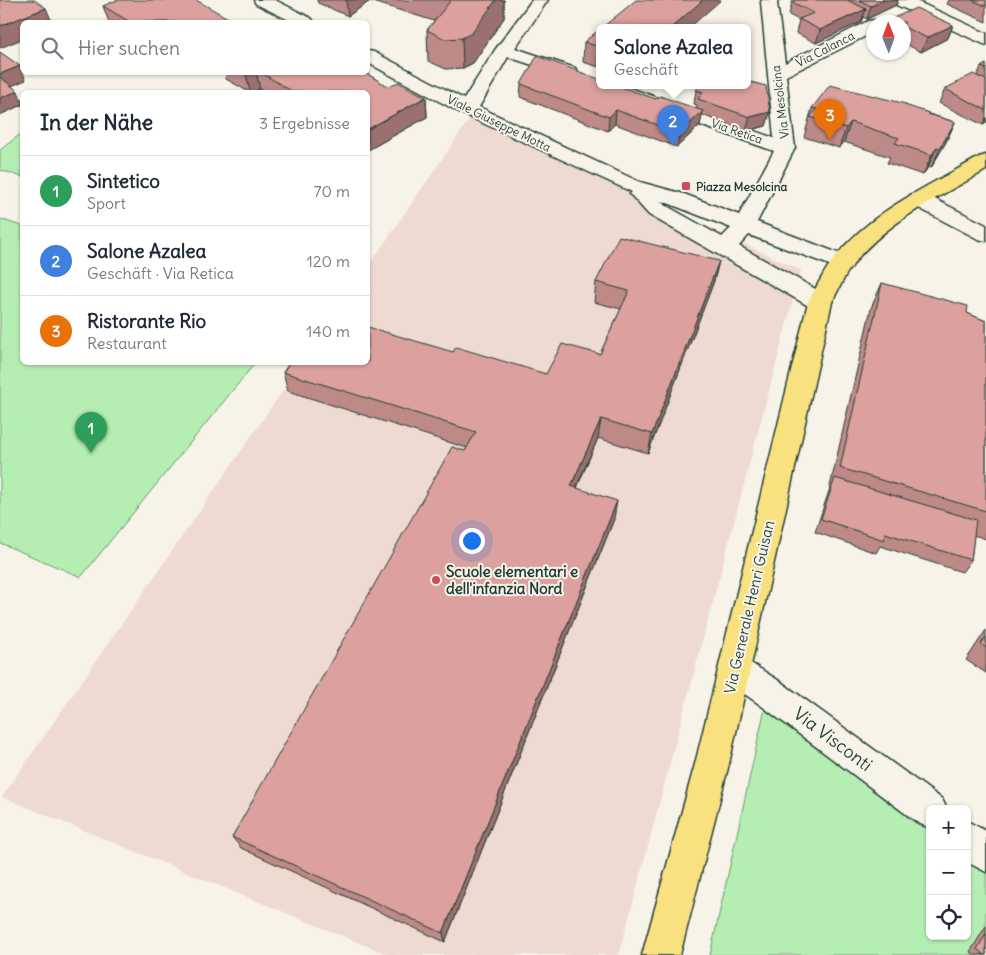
<!DOCTYPE html>
<html lang="de">
<meta charset="utf-8">
<style>
body{margin:0;font-family:Delius,sans-serif;background:#f2f2f3;color:#1f2937}
.controls{position:absolute;right:15px;bottom:15px;display:grid;overflow:hidden;border-radius:8px;box-shadow:0 1px 4px #0004}
.controls button{width:45px;height:45px;display:grid;place-items:center;padding:0;border:0;border-bottom:1px solid #e0e1e3;background:#fff;color:#1f2937;font:25px sans-serif}
.compass{position:absolute;left:866px;top:15px;width:45px;height:45px;border-radius:50%;background:#fff;box-shadow:0 1px 4px #0004;rotate:359deg}
.you{position:absolute;left:471px;top:540px;width:18px;height:18px;margin:-12px;border:4px solid #fff;border-radius:50%;background:#1a73e8;box-shadow:0 0 0 8px #1a73e833}
.badge{display:grid;place-items:center;width:32px;height:32px;border-radius:50%;background:#d1495b;color:#fff;font-size:16px;font-weight:700}
.pin{position:absolute;translate:-50% -41px;filter:drop-shadow(0 1px 2px #0008)}
.pin::after{content:'';position:absolute;top:26px;width:18px;height:15px;background:inherit;clip-path:polygon(0 0,100% 0,50% 100%)}
.popup{position:absolute;left:596px;top:24px;width:155px;height:65px;box-sizing:border-box;display:grid;place-content:center;border-radius:8px;background:#fff;filter:drop-shadow(0 1px 4px #0005);font-size:16px;white-space:nowrap;color:#747a83}
.popup b{font-size:19px;color:#1f2937}
.popup::after{content:'';position:absolute;left:50%;top:100%;margin-left:-10px;border:10px solid transparent;border-top-color:#fff}
.list{margin:0;padding:0;list-style:none}
h2{display:flex;justify-content:space-between;align-items:center;height:65px;margin:0;padding:0 20px;font-size:21px}
h2 small{font-size:16px;font-weight:400;color:#747a83}
.list li{display:grid;grid-template-columns:32px 1fr auto;gap:15px;align-items:center;box-sizing:border-box;height:70px;padding:0 20px;border-top:1px solid #e0e1e3}
.list b{display:block;font-size:19px;white-space:nowrap}
.list p{margin:0;font-size:16px;white-space:nowrap;color:#747a83}
.list em{font-size:16px;font-style:normal;color:#747a83}
.icon{flex:none;width:28px;height:28px;fill:none;stroke:currentColor;stroke-width:2;stroke-linecap:round;stroke-linejoin:round}
.map{position:relative;flex:none;width:986px;height:955px;overflow:hidden}
.search{position:absolute;background:#fff;box-shadow:0 1px 4px #0004;left:20px;top:20px;width:350px;height:55px;display:flex;align-items:center;gap:12px;box-sizing:border-box;padding:0 18px;border-radius:8px;color:#747a83;font-size:19px}
.panel{position:absolute;background:#fff;box-shadow:0 1px 4px #0004;left:20px;top:90px;width:350px;height:275px;border-radius:8px}
.map>svg:first-child{display:block}
.built{fill:#efdad2}
.green{fill:#b4eeb2;stroke:#6a9673}
.lines{fill:none;stroke-linecap:round;stroke-linejoin:round}
.minor-casing{stroke:#1f3d34;stroke-width:3}
.primary-casing{stroke:#1f3d34;stroke-width:3}
.minor{fill:#f7f3e8;fill-rule:evenodd}
.primary{fill:#fae180;fill-rule:evenodd}
.wall{fill:#bd8a88;stroke:#1f3d34}
.shaded-wall{fill:#9a716f;stroke:#1f3d34}
.building{fill:#dca19e;stroke:#1f3d34}
.poi-dot{fill:#d1495b;stroke:#f7f3e8;stroke-width:2}
.labels{text-anchor:middle;dominant-baseline:central;stroke-width:4;stroke-linejoin:round;paint-order:stroke}
.far-street-label{font-size:12px;fill:#1f3d34;stroke:#f7f3e8}
.far-poi-label{font-size:12px;font-weight:bold;fill:#1f3d34;stroke:#f7f3e8;text-anchor:start}
.poi-label{font-size:15px;font-weight:bold;fill:#1f3d34;stroke:#f7f3e8;text-anchor:start}
.street-label{font-size:15px;fill:#1f3d34;stroke:#f7f3e8}
.near-street-label{font-size:18px;fill:#1f3d34;stroke:#f7f3e8}
</style>
<div class="map">
<svg width="986" height="955" viewBox="0 0 986 955">
<rect width="100%" height="100%" fill="#f7f3e8"/>
<filter id="ink" filterUnits="userSpaceOnUse"><feTurbulence type="fractalNoise" baseFrequency=".02" numOctaves="2"/><feDisplacementMap in="SourceGraphic" scale="10" xChannelSelector="R" yChannelSelector="G"/><feConvolveMatrix kernelMatrix="1 2 1 2 8 2 1 2 1" color-interpolation-filters="sRGB"/></filter>
<g filter="url(#ink)">
<path class="built" d="M471 117 801 270 619 955H389L2 797 302 363 368 362V267Z"/>
<g class="green">
<path d="M22 133V177L0 170V150Z"/>
<path d="M0 219 22 226V362L255 363 81 577 0 543Z"/>
<path d="M767 699 930 826V936H967V856L986 870V955H710Z"/>
</g>
<g class="lines">
<defs>
<g id="minor">
<path d="M254 0H275L311 18 314 22H293L256 4Z"/>
<path d="M532 0H548L515 48 575 68 578 72 575 76 569 77 508 57 479 107 640 182 684 194 739 215 774 151 597 89 595 85 597 81H599V85H621L774 138 761 2 762 0H779L777 3 785 63 868 21 874 20 880 21 874 22V32L786 76 795 148 757 222 851 258 854 263 851 268 843 270 749 235 739 246 828 296 832 302 828 308 820 310 812 308 649 215 630 194 632 192 461 113 368 63V51L374 52 464 99 495 50ZM660 201 670 204 731 228 722 237 665 205Z"/>
<path d="M892 0H914L986 33V45L894 4Z"/>
<path d="M918 193 925 194 986 225V241L978 239 911 204 907 199 911 194Z"/>
<path d="M735 655 746 660 781 682 942 799 947 809H930V828L918 823 759 704 724 680 719 670 724 660Z"/>
<path d="M967 821 986 831V872L967 862Z"/>
</g>
<path id="primary" d="M986 155V170C938 198 884 222 850 268 843 279 838 291 832 302L729 764 680 955H642L695 764 808 302C817 287 824 270 836 256 873 210 929 186 979 157Z"/>
</defs>
<use href="#minor" class="minor-casing"/>
<use href="#primary" class="primary-casing"/>
<use href="#minor" class="minor"/>
<use href="#primary" class="primary"/>
</g>
<g class="wall">
<path d="M317 0H504V18L473 63 463 68 446 69 428 61 427 30 434 21 370 1 348 16 318 3Z"/>
<path d="M796 0H898L896 5 867 19 863 17 861 22 816 43 796 33 799 20 789 15 792 2Z"/>
<path d="M949 0H986V22L947 4Z"/>
<path d="M103 6 235 22H109Z"/>
<path d="M889 20 953 25 948 38 921 52 904 43V22H889Z"/>
<path d="M599 30V67L583 62 584 42Z"/>
<path d="M986 64V123L983 125 939 103 945 89 977 76 981 67Z"/>
<path d="M225 72H364L389 87 426 97 427 117 368 150V92H265L260 89 253 92H249L226 79Z"/>
<path d="M521 84 656 99 696 109 697 105 694 104 696 90 770 112 766 126 746 131 702 115 700 125 677 147 615 124 608 131 520 97Z"/>
<path d="M905 106 929 114 955 122 946 142 931 168 928 167 923 175 887 163 890 157 844 142 839 148 804 137 812 108Z"/>
<path d="M719 261 714 281 648 453 598 438 577 488 614 519 445 942 241 848 232 837 467 448 288 391 283 372 453 352 546 374 600 354 621 309 594 302 596 282Z"/>
<path d="M882 283 967 313 986 321V539L974 535 971 560 962 572 880 546 876 553 815 532 829 491 871 308Z"/>
<path d="M986 630V673L966 660Z"/>
<path d="M986 926V955H974L970 952Z"/>
</g>
<g class="shaded-wall">
<path d="M346 0H370V1L348 16Z"/>
<path d="M496 0H504V18L473 63 463 68 462 38Z"/>
<path d="M703 0H721L690 27H672Z"/>
<path d="M884 0H898L896 5 867 19 871 6Z"/>
<path d="M46 8 52 22H22V39L0 48V26Z"/>
<path d="M866 9 861 22 816 43 820 30Z"/>
<path d="M953 25 948 38 921 52 927 38Z"/>
<path d="M20 66 26 80 4 89 0 81V74Z"/>
<path d="M250 72H256L260 89 253 92H250L246 74Z"/>
<path d="M18 91 22 102V105L0 115V98Z"/>
<path d="M426 97 427 117 368 150V129Z"/>
<path d="M616 110 615 124 608 131 609 117Z"/>
<path d="M703 111 700 125 677 147 680 133Z"/>
<path d="M770 112 766 126 746 131 750 117Z"/>
<path d="M986 118V123L983 125Z"/>
<path d="M851 122 844 142 839 148 846 128Z"/>
<path d="M955 122 946 142 931 168 940 148Z"/>
<path d="M937 147 928 167 923 175 932 155Z"/>
<path d="M719 261 714 281 648 453 652 434Z"/>
<path d="M601 419 598 438 569 504 571 486Z"/>
<path d="M617 501 614 519 445 942 443 933Z"/>
</g>
<g class="building">
<path d="M0 0H34L46 8 0 26Z"/>
<path d="M117 0H196L235 22H130L103 6Z"/>
<path d="M451 0H496L472 33 462 38 445 39 427 30Z"/>
<path d="M636 0H703L672 27H603Z"/>
<path d="M796 0H847L866 9 820 30 799 19 814 13 792 2Z"/>
<path d="M859 0H884L871 6Z"/>
<path d="M972 0H986V6Z"/>
<path d="M916 8 953 25 927 38 904 27V22H894L889 20Z"/>
<path d="M599 30V47L584 42Z"/>
<path d="M0 52 20 66 0 74Z"/>
<path d="M537 56 599 79V85H616L656 99 660 96 703 111 680 133 616 110 609 117 521 84Z"/>
<path d="M986 64V69L981 67Z"/>
<path d="M260 72H364L389 87 398 82 426 97 368 129V92H293Z"/>
<path d="M973 74 986 80V110L945 89Z"/>
<path d="M0 77 18 91 0 98Z"/>
<path d="M747 81 766 86 770 112 750 117 698 99 703 92 696 90 700 85H747Z"/>
<path d="M830 85 906 104 905 105 929 113 928 114 955 122 940 148 937 147 932 155 895 143 899 138 851 122 846 128 810 117 817 109 812 108Z"/>
<path d="M619 236 719 261 652 434 601 419 571 486 617 501 443 933 232 837 452 447 465 451 476 432 283 372 290 362H368V327L453 352 456 347 546 374 562 344 600 354 629 291 596 282Z"/>
<path d="M882 283 968 306 967 313 986 321V511L840 468Z"/>
<path d="M835 478 976 520 971 560 885 533 884 540 821 519Z"/>
<path d="M986 637V648L981 644Z"/>
<path d="M986 934V955H984L977 949Z"/>
</g>
</g>
<g class="poi-dot">
<rect x="681" y="181" width="10" height="10" rx="2.5"/>
<circle cx="436" cy="580" r="5"/>
</g>
<g class="labels">
<g class="far-street-label">
<text transform="translate(825 49) rotate(-27)">Via Calanca</text>
<text transform="translate(780 102) rotate(-97)">Via Mesolcina</text>
<text transform="translate(499 123) rotate(26)">Viale Giuseppe Motta</text>
<text transform="translate(737 131) rotate(19)">Via Retica</text>
</g>
<g class="far-poi-label">
<text x="696" y="186">Piazza Mesolcina</text>
</g>
<g class="poi-label">
<text x="446" y="571">Scuole elementari e<tspan x="446" dy="17">dell'infanzia Nord</tspan></text>
</g>
<g class="street-label">
<text transform="translate(749 607) rotate(-77)">Via Generale Henri Guisan</text>
</g>
<g class="near-street-label">
<text transform="translate(833 739) rotate(37)">Via Visconti</text>
</g>
</g>
</svg>
<div class="controls">
<button>+</button>
<button>−</button>
<button><svg class="icon" aria-label="locate" viewBox="0 0 24 24"><circle cx="12" cy="12" r="6"/><path d="M12 2v4M12 18v4M2 12h4M18 12h4"/></svg></button>
</div>
<svg class="compass" viewBox="-18 -18 36 36"><path d="M0-13l5 13h-10z" fill="#e53935"/><path d="M0 13l5-13h-10z" fill="#747a83"/></svg>
<div class="you"></div>
<div class="pin badge" style="left:91px;top:453px;background:#2e9e5b">1</div>
<div class="pin badge" style="left:673px;top:146px;background:#3f7fe0">2</div>
<div class="popup"><b>Salone Azalea</b>Geschäft</div>
<div class="pin badge" style="left:830px;top:140px;background:#e8710a">3</div>
<div class="search"><svg class="icon" aria-label="search" viewBox="0 0 24 24"><circle cx="10" cy="10" r="6"/><path d="M15 15l6 6"/></svg>Hier suchen</div>
<section class="panel">
<h2>In der Nähe<small>3 Ergebnisse</small></h2>
<ul class="list">
<li><span class="badge" style="background:#2e9e5b">1</span><div><b>Sintetico</b><p>Sport</p></div><em>70 m</em></li>
<li><span class="badge" style="background:#3f7fe0">2</span><div><b>Salone Azalea</b><p>Geschäft · Via Retica</p></div><em>120 m</em></li>
<li><span class="badge" style="background:#e8710a">3</span><div><b>Ristorante Rio</b><p>Restaurant</p></div><em>140 m</em></li>
</ul>
</section>
</div>
